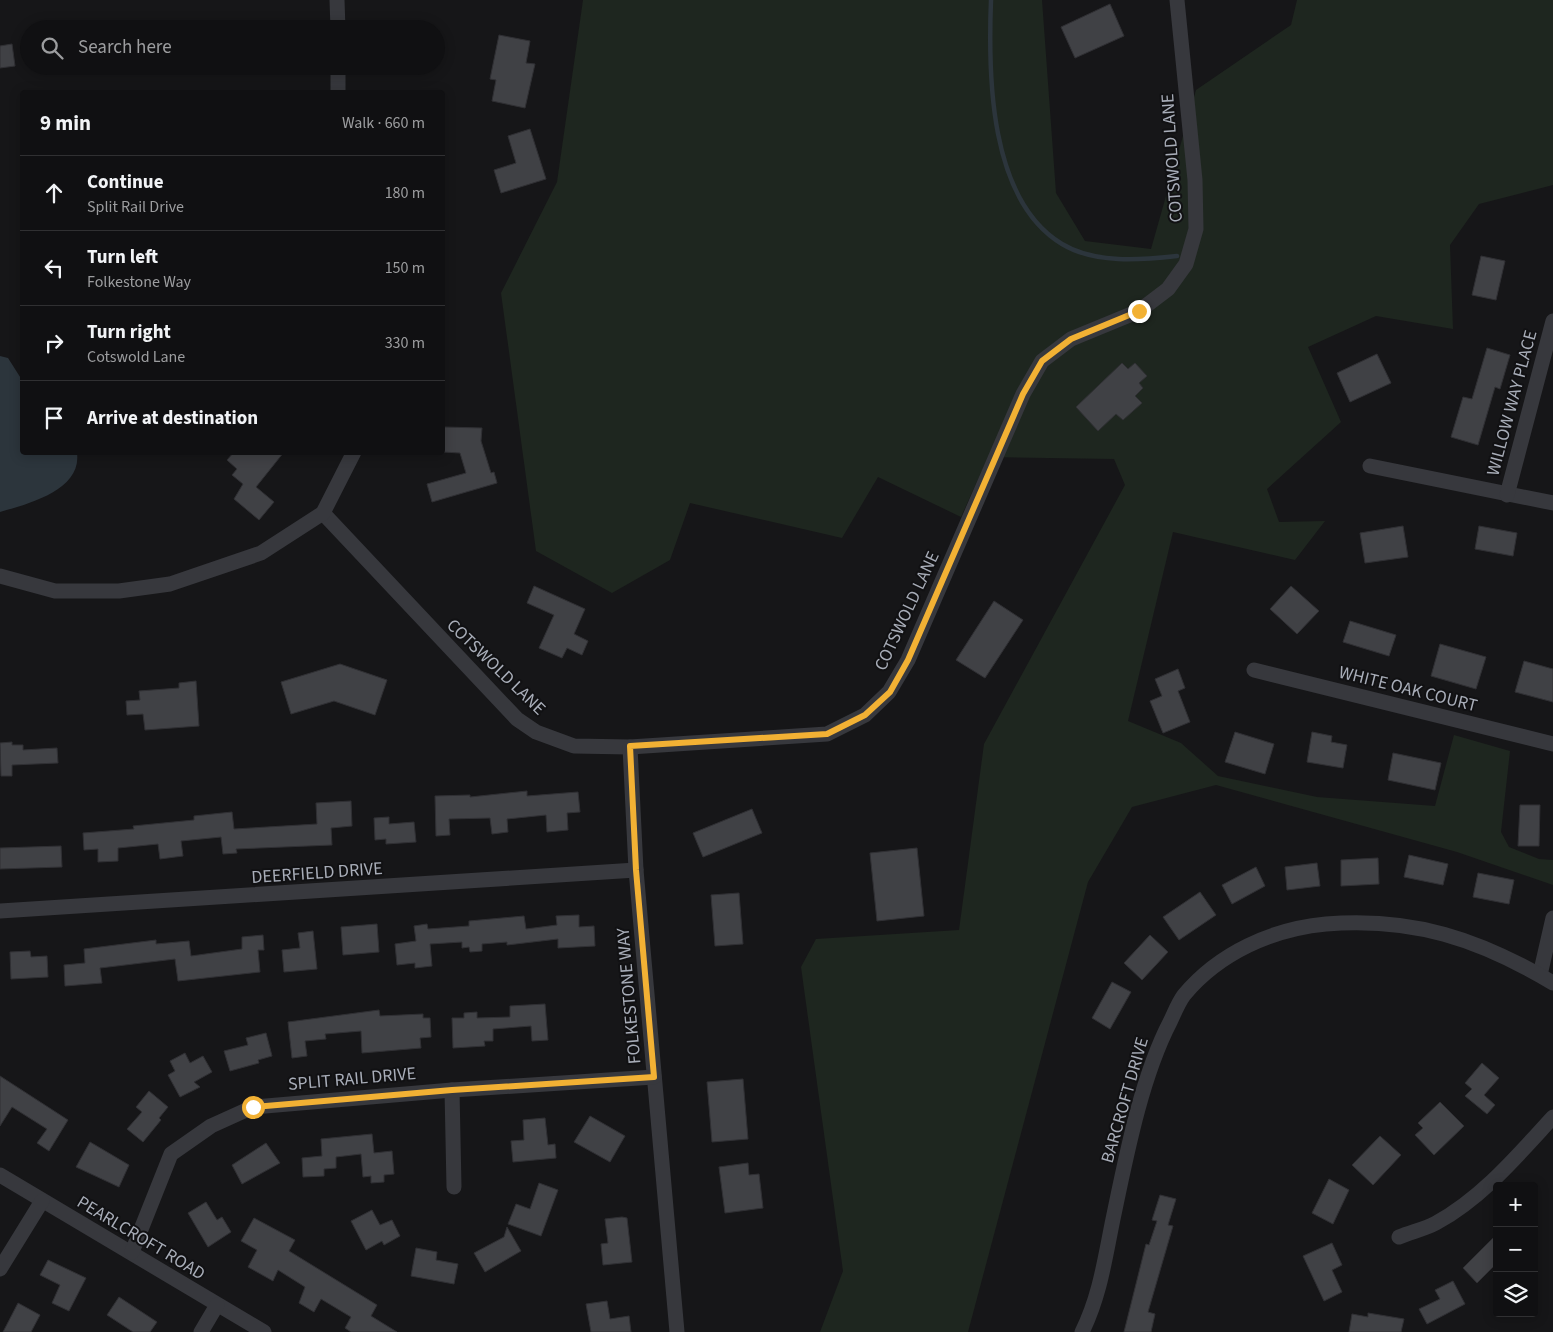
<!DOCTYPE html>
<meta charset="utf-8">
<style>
body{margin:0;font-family:"Source Sans 3",sans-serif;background:#19191b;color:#f1f3f6}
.controls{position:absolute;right:15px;bottom:15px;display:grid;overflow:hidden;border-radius:5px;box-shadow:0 2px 12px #0003}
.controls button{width:45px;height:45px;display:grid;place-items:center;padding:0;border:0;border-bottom:1px solid #303032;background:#101012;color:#f1f3f6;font:25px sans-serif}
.stop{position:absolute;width:15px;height:15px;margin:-11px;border:4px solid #f2b134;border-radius:50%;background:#fff}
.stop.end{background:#f2b134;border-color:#fff;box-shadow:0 1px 5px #0008}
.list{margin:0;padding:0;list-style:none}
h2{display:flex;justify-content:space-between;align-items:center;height:65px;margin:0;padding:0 20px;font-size:21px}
h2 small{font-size:16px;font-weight:400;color:#9c9d9f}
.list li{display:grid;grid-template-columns:32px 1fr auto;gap:15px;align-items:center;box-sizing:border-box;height:75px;padding:0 20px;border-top:1px solid #303032}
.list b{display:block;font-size:19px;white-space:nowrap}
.list p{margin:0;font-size:16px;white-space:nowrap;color:#9c9d9f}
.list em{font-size:16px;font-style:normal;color:#9c9d9f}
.icon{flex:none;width:28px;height:28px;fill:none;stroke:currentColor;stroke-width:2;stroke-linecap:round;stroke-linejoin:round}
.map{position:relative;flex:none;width:1553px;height:1332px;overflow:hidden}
.search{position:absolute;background:#101012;box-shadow:0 2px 12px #0003;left:20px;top:20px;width:425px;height:55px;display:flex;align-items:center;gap:12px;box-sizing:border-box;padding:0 18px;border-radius:28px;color:#9c9d9f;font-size:19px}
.panel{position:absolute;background:#101012;box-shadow:0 2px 12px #0003;left:20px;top:90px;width:425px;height:365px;border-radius:5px}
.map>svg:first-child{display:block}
.green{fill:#1e261f}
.water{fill:#2c353c}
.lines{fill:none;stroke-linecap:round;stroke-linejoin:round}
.stream{stroke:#2c353c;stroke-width:4.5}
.building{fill:#404145;stroke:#303034}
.minor{stroke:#37383d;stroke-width:15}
.route{stroke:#f2b134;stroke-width:6}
.labels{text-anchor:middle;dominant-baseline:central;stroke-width:4;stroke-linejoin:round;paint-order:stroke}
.street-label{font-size:18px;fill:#a8adb8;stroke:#111113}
</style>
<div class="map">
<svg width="1553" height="1332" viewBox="0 0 1553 1332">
<rect width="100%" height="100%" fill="#161618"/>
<path class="green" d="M583 0H1042L1056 193 1085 241 1151 249 1196 90 1291 25 1297 0H1553V185L1479 204 1450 245 1453 329 1376 316 1308 347 1341 422 1267 489 1279 522 1325 521 1295 560 1173 532 1128 721 1181 743 1218 776 1317 797 1435 806 1454 735 1510 751 1501 832 1509 847 1539 859 1553 860V885L1457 852 1216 785 1132 807 1088 882 968 1332H820L843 1271 801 967 816 939 959 930 984 744 1125 485 1114 459 988 457 961 517 878 477 842 538 690 503 670 560 612 593 536 551 501 293 557 182Z"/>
<path class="water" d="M0 356 8 358 22 380V452L77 453C82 490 28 504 0 512Z"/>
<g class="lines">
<path class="stream" d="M991 0C988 75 989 200 1062 244 1095 264 1141 260 1177 256"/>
</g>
<g class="building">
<path d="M1110 4 1124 36 1075 58 1061 27Z"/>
<path d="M499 35 530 41 526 63 535 64 525 108 492 101 496 80 490 79Z"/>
<path d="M12 44 15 66 0 68V46Z"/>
<path d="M530 129 546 179 501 193 494 170 516 163 508 136Z"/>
<path d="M1481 256 1505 261 1496 300 1472 295Z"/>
<path d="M1487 348 1510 355 1500 389 1495 387 1478 445 1451 437 1463 397 1472 399Z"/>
<path d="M1377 354 1391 383 1350 402 1337 373Z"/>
<path d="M1122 363 1128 369 1135 363 1147 376 1139 383 1143 388 1135 396 1142 403 1123 420 1116 414 1098 431 1076 407Z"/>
<path d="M444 427 482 428 481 441 491 473 494 472 497 483 432 502 427 484 466 473 460 453 443 452Z"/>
<path d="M234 452H284L256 487 274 502 259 520 234 499 243 484 232 475 237 469 227 460Z"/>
<path d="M1403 526 1408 557 1365 563 1360 533Z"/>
<path d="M1479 526 1517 533 1513 556 1475 549Z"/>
<path d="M534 586 585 609 574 634 588 641 582 655 567 648 562 658 539 648 554 615 527 603Z"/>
<path d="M1291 586 1319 611 1297 634 1270 609Z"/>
<path d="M994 601 1023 620 985 678 956 660Z"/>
<path d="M1350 621 1396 635 1389 656 1343 642Z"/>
<path d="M1440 644 1486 657 1476 689 1431 676Z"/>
<path d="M1524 661 1553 669V702L1515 692Z"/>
<path d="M340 664 387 680 375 715 334 701 291 714 281 682Z"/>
<path d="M1178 669 1185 688 1178 691 1190 722 1163 733 1150 701 1162 696 1155 679Z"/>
<path d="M196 681 199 726 145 730 143 714 127 715 126 701 140 700 139 691 179 688V683Z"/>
<path d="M1235 732 1274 744 1265 774 1225 762Z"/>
<path d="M1312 732 1332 736 1331 742 1347 745 1343 768 1307 762Z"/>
<path d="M12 742V745H23V750L57 748 58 763 12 765V776H1L0 743Z"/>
<path d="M1393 753 1441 763 1435 790 1388 780Z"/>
<path d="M527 791V796L578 792 580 812 567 813 568 830 547 832 546 815 507 819 508 832 492 834 490 818 449 819 450 835 436 836 435 796 470 795V797Z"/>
<path d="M351 801 352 826 331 828 332 845 236 849 237 853 223 854 221 837 181 841 183 856 160 859 158 844 118 848V861L98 862V849L84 850 83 833 134 829 133 826 194 820V816L232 812 234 829 317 824 316 803Z"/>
<path d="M1520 805H1540L1539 846H1518Z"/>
<path d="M752 809 762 833 703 857 693 833Z"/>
<path d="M389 817V824L414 822 416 842 386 844V839L375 840 374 818Z"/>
<path d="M61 846 62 867 0 869V848Z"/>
<path d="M917 848 924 916 877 921 870 853Z"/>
<path d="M1409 855 1448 864 1443 885 1404 877Z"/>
<path d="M1378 858 1379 884 1341 886V860Z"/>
<path d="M1317 863 1320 886 1287 890 1285 867Z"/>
<path d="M1256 867 1265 886 1232 904 1222 885Z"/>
<path d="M1478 873 1514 880 1509 904 1473 897Z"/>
<path d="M1200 892 1216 915 1179 940 1163 917Z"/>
<path d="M739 893 743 944 715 946 711 895Z"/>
<path d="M579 915V927L594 926 595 946 558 948V939L507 945V942L482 944V951L470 952 469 947 462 948V942L430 944 432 966 415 968V963L397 965 395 944 416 941 414 926 427 924 428 929 469 926V921L524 916 526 929 557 925 556 916Z"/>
<path d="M377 924 379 952 343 955 341 927Z"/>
<path d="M313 931 317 969 284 972 282 950 300 948 298 933Z"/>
<path d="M263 935 264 950H258L260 972 178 981 175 959 100 968 102 983 65 986 64 965 85 963 84 949 156 940V944L189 941 191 956 242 949V937Z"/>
<path d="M1150 935 1168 952 1142 980 1124 963Z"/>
<path d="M30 951 31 957 47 956 48 977 11 979 10 952Z"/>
<path d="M1112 982 1131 992 1110 1029 1092 1018Z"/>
<path d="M545 1004 548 1040 532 1041 531 1026 493 1029V1041H484L485 1046 453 1048 452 1018H464V1013L477 1012V1018L510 1017V1006Z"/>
<path d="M379 1010 380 1016 423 1014V1018H430L431 1037 420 1038 421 1048 362 1053 361 1031 325 1034 326 1039 305 1041 307 1056 292 1058 288 1022Z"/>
<path d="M266 1033 272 1056 258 1060 259 1063 230 1071 224 1051 248 1045 246 1038Z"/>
<path d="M185 1053 190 1063 203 1056 212 1072 194 1082 200 1087 180 1097 168 1075 175 1071 170 1061Z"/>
<path d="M1482 1063 1499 1078 1484 1095 1495 1105 1487 1114 1465 1096 1472 1089 1465 1083Z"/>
<path d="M0 1076 68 1120 49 1151 37 1143 47 1129 12 1107 0 1126Z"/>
<path d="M743 1079 748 1139 712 1142 707 1082Z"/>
<path d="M149 1091 168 1107 159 1118 161 1120 143 1142 127 1129 142 1112 136 1107Z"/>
<path d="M1440 1102 1464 1126 1434 1155 1415 1135 1423 1128 1418 1123Z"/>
<path d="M590 1116 625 1136 610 1162 574 1142Z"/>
<path d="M545 1118 548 1145 555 1144 556 1158 513 1162 511 1141 524 1140 523 1120Z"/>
<path d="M372 1134 374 1153 392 1151 394 1174 384 1175V1182L371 1183V1176L363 1177 361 1154 336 1157V1168L324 1169V1176L303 1177 302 1158 322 1156 321 1139Z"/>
<path d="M1380 1136 1401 1155 1373 1185 1352 1165Z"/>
<path d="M90 1142 129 1165 119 1187 76 1167Z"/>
<path d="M266 1143 280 1163 242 1184 232 1165Z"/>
<path d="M748 1163 749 1175 759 1174 763 1208 725 1213 719 1167Z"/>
<path d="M1329 1179 1349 1190 1333 1224 1312 1213Z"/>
<path d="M539 1183 558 1190 541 1236 508 1224 516 1204 530 1209Z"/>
<path d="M1160 1195 1176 1199 1168 1225 1173 1226 1148 1312 1155 1314 1151 1332H1124L1146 1244 1149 1245 1157 1221 1152 1220Z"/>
<path d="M206 1202 217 1220 222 1217 231 1232 208 1247 188 1213Z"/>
<path d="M372 1210 380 1225 392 1220 400 1236 384 1245 382 1241 366 1250 351 1221Z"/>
<path d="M622 1217 627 1218 632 1262 603 1265 601 1244 608 1243 605 1219Z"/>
<path d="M254 1218 295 1240 289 1251 377 1305 371 1316 397 1332H351L345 1328 351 1317 321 1299 314 1312 299 1303 305 1287 278 1270 273 1281 248 1267 257 1250 241 1241Z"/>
<path d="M507 1227 521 1251 485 1272 474 1253 504 1237Z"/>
<path d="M1497 1234V1263L1477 1283 1463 1268Z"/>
<path d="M1332 1243 1342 1265 1332 1270 1342 1292 1324 1301 1303 1256Z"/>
<path d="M416 1248 437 1252 436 1260 458 1264 454 1284 411 1276Z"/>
<path d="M48 1260 86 1278 69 1311 52 1303 60 1285 40 1275Z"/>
<path d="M1453 1281 1465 1304 1427 1324 1419 1309 1440 1299 1435 1290Z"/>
<path d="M119 1297 157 1322 150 1332H133L107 1315Z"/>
<path d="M607 1301 610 1319 629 1316 631 1332H591L586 1304Z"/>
<path d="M18 1303 40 1315 31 1332H3Z"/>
<path d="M1368 1313 1404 1319 1401 1332H1349L1352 1314 1368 1317Z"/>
</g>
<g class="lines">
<g class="minor">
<path d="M337 0 338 29"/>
<path d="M338 66V92"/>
<path d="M1370 466 1553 503"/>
<path d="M1507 495 1553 321"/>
<path d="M323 513 517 719 536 732 574 746 630 747 827 734 865 715 889 692 908 660 1023 394 1042 361 1071 339 1139 311 1168 289 1186 264 1196 229 1195 180 1177 0"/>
<path d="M0 576 55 591H119L170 584 261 553 323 513 354 452"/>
<path d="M1254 670 1553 744"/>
<path d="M630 747 636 870 677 1332"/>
<path d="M0 911 636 870"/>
<path d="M1540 975 1553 918"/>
<path d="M452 1090 454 1187"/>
<path d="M0 1175 264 1332"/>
<path d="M1399 1237C1411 1232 1425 1229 1436 1223 1482 1198 1518 1155 1553 1117"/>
<path d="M132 1252 171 1154 211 1126 253 1107 452 1090 654 1077"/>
<path d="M0 1269 42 1201"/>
<path d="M201 1332 217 1305"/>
<path d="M1082 1332C1100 1296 1105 1258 1113 1219 1126 1157 1141 1078 1170 1022 1174 1014 1178 1003 1184 995 1219 953 1272 929 1326 924 1413 917 1479 939 1553 983"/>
</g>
</g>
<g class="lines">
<path class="route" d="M253 1107 452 1090 654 1077 636 870 630 746 827 734 865 715 890 692 908 660 1023 394 1042 361 1071 339 1139 311"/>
</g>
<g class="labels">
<g class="street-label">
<text transform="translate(1172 158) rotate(-94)">COTSWOLD LANE</text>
<text transform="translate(1512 403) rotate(-75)">WILLOW WAY PLACE</text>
<text transform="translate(907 611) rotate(-65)">COTSWOLD LANE</text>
<text transform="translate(496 667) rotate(44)">COTSWOLD LANE</text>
<text transform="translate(1408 689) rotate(14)">WHITE OAK COURT</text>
<text transform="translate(317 873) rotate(-4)">DEERFIELD DRIVE</text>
<text transform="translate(629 996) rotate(-95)">FOLKESTONE WAY</text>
<text transform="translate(352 1079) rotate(-5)">SPLIT RAIL DRIVE</text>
<text transform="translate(1125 1100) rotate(-74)">BARCROFT DRIVE</text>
<text transform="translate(141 1238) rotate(31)">PEARLCROFT ROAD</text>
</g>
</g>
</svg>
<div class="controls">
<button>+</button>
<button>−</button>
<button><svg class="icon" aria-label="layers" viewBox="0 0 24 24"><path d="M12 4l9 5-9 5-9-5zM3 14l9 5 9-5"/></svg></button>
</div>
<div class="stop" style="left:253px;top:1107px"></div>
<div class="stop end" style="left:1139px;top:311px"></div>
<div class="search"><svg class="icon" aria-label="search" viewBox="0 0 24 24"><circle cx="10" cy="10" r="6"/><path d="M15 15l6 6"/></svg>Search here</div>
<section class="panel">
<h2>9 min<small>Walk · 660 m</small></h2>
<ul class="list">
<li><svg class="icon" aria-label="ahead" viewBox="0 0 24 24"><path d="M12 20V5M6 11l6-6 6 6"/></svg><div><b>Continue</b><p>Split Rail Drive</p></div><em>180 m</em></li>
<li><svg class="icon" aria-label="left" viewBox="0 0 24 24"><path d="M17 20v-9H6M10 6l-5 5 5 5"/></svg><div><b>Turn left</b><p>Folkestone Way</p></div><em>150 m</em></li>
<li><svg class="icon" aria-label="right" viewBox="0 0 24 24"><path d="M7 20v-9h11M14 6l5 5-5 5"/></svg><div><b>Turn right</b><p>Cotswold Lane</p></div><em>330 m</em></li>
<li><svg class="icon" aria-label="arrive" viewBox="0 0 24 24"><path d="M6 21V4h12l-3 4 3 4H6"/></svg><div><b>Arrive at destination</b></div></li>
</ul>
</section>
</div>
